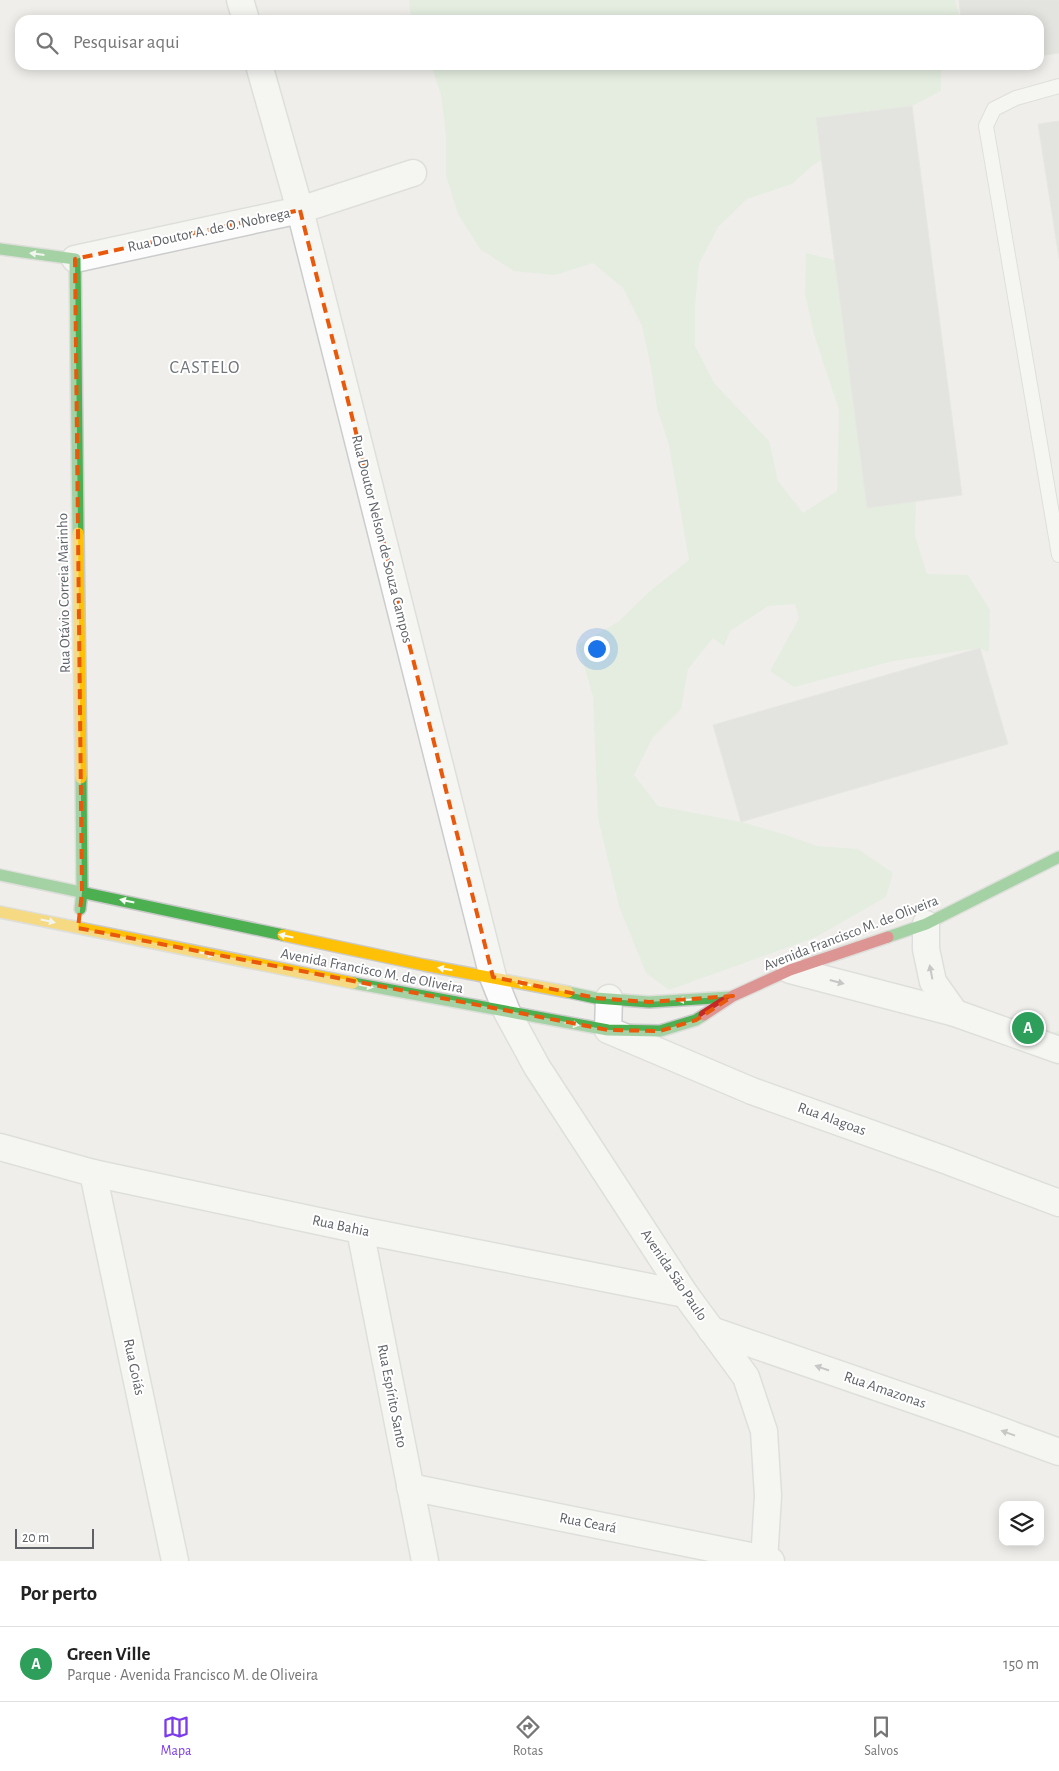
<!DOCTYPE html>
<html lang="pt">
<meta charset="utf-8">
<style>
body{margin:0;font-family:"Alegreya Sans",sans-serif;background:#f6f6f6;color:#222}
.controls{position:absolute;right:15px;bottom:15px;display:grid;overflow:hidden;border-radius:10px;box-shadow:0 2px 12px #0003}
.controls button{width:45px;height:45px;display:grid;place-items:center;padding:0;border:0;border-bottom:1px solid #e0e0e0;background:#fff;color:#222;font:25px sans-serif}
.scale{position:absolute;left:15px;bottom:12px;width:79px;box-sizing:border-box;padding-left:5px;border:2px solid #5f6368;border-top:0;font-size:14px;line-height:18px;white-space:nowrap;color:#5f6368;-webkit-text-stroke:4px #fff;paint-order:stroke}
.you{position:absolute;left:596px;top:648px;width:18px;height:18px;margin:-12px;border:4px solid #fff;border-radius:50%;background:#1a73e8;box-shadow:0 0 0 8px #1a73e833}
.badge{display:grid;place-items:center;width:32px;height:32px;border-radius:50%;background:#7c3aed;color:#fff;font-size:16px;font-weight:700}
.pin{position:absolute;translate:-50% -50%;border:2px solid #fff;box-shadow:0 1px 5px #0006}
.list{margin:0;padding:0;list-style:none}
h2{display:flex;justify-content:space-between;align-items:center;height:65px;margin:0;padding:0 20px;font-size:21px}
h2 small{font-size:16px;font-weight:400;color:#767676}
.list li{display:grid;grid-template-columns:32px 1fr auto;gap:15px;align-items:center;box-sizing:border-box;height:75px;padding:0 20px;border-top:1px solid #e0e0e0}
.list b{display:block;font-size:19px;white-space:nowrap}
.list p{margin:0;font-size:16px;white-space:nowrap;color:#767676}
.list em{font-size:16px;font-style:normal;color:#767676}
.icon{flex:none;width:28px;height:28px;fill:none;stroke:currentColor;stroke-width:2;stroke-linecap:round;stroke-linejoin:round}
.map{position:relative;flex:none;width:1059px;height:1561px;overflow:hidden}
.search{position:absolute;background:#fff;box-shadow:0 2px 12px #0003;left:15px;right:15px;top:15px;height:55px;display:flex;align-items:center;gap:12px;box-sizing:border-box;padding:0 18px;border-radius:15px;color:#767676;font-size:19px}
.sheet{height:140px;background:#fff}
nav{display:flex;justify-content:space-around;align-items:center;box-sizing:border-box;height:70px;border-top:1px solid #e0e0e0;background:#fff;font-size:14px;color:#767676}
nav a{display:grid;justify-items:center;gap:2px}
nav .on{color:#7c3aed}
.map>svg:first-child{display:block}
.green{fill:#d8ebd6}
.building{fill:#d6d5d3;stroke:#deddd9}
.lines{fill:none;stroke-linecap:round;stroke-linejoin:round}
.lane-casing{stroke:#cbcccc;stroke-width:16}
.street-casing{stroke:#cbcccc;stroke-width:29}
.fast-casing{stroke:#cacacb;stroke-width:14}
.slow-casing{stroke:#cacacb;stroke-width:14}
.jam-casing{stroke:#cacacb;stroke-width:14}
.lane{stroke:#fdfcfc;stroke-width:14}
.street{stroke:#fdfcfc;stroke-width:26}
.fast{stroke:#4caf50;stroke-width:11}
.slow{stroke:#ffc107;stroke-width:11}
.jam{stroke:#c62828;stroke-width:11}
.oneway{fill:#f6fbf6}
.oneway2{fill:#96999c}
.marked{fill:none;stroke:#e8590c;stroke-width:4;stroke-dasharray:10 6;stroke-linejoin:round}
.labels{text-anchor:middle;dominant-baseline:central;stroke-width:4;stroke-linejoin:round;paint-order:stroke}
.street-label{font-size:15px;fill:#5f6368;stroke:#fff}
.quarter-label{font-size:18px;letter-spacing:1px;fill:#70757a;stroke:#fff}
</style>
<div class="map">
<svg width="1059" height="1561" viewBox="0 0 1059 1561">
<rect width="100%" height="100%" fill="#efeeea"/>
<g class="green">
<path d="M409 0H955L959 14 955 20H411Z"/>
<path d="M431 65H941V91L912 106 813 165 792 184 747 199 718 227 699 264 695 305V346L714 383 769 441 778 481 803 513 837 491 839 410 814 334 805 294 806 253 847 263 916 496 915 536 927 574 968 575 990 610 989 650 987 652 980 648 893 661 794 687 770 671 799 618 795 604 768 606 730 631 724 646 713 638 688 669 681 709 653 737 634 775 658 806 741 822 780 833 817 846 858 849 893 873 886 897 816 937 669 990 646 973 619 906 598 818 593 696 578 645 618 622 650 591 689 560 669 445 657 408 651 367 642 326 623 288 593 263 555 275 514 271 480 249 458 214 446 176V136L441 95Z"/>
<path d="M1036 1012 1046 1034 1059 1031V1044L1005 1024Z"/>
</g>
<g class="building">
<path d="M959 0H1059V53L1039 56V20H961Z"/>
<path d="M912 106 962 495 867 508 816 118Z"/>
<path d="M1059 121V258L1038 124Z"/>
<path d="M980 648 1008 744 741 822 713 725Z"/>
</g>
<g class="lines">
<defs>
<path id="lane" d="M1059 86 1016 98 994 109 986 126 1059 555"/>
<g id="street">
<path d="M240 0 246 20"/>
<path d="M259 65 300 210 493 977 507 1012 537 1067 685 1294 746 1377 764 1431 768 1496 764 1561"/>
<path d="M75 259 300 210 413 173"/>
<path d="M926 924V949L933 982 955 1013"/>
<path d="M790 970 955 1013 1059 1050"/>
<path d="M609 998 608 1030 752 1091 945 1160 1059 1203"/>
<path d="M0 1147 93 1173 360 1230 685 1294"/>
<path d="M93 1173 175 1561"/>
<path d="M360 1230 425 1561"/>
<path d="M711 1330 969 1419 1059 1452"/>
<path d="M410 1487 765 1559 771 1561"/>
</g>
<g id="fast">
<path d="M0 249 75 259 78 533"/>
<path d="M0 875 283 935"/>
<path d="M80 909 82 892 81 778"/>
<path d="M888 937 926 924 1059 857"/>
<path d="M353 983 608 1030 660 1031 696 1020 704 1015"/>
<path d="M568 992 596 998 649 1002 730 997"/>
</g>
<g id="slow">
<path d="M78 533 81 778"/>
<path d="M0 912 353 983"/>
<path d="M283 935 424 965 568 992"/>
</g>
<path id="jam" d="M704 1015 733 996 790 970 888 937"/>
</defs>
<use href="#lane" class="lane-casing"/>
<use href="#street" class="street-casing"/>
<use href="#fast" class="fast-casing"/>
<use href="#slow" class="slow-casing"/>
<use href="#jam" class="jam-casing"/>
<use href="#lane" class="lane"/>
<use href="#street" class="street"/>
<use href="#fast" class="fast"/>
<use href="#slow" class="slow"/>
<use href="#jam" class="jam"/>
</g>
<defs><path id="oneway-solid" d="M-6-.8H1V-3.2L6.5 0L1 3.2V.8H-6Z" transform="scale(1.25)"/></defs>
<g class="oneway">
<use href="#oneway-solid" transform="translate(37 254) rotate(-173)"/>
<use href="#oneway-solid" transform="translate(127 901) rotate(-168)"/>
<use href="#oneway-solid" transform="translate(48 921) rotate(12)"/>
<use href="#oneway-solid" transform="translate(286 936) rotate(-168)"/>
<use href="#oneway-solid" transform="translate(207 954) rotate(11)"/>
<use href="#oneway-solid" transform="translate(445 969) rotate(-170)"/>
<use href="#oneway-solid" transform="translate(524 984) rotate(-168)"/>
<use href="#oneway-solid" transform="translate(366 986) rotate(11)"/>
<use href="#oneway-solid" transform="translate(685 1000) rotate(176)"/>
<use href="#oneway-solid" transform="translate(572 1024) rotate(10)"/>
</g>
<g class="oneway2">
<use href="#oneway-solid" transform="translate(931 972) rotate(-101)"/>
<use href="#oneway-solid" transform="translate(837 982) rotate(15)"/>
<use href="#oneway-solid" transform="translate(822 1368) rotate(-161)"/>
<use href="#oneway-solid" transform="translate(1008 1433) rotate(-160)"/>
</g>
<path d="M0 0H1059V1561H0ZM300 210 493 977 596 998 649 1002 733 996 696 1020 660 1031 608 1030 78 928 82 892 75 259Z" fill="#efeeea" fill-opacity=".55" fill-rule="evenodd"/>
<path class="marked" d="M300 210 493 977 596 998 649 1002 733 996 696 1020 660 1031 608 1030 78 928 82 892 75 259Z"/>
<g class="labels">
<g class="street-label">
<text transform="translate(209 230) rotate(-12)">Rua Doutor A. de O. Nobrega</text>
<text transform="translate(382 539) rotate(76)">Rua Doutor Nelson de Souza Campos</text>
<text transform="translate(64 593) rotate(-91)">Rua Otávio Correia Marinho</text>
<text transform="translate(851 933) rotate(-21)">Avenida Francisco M. de Oliveira</text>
<text transform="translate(372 971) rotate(11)">Avenida Francisco M. de Oliveira</text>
<text transform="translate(832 1119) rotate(20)">Rua Alagoas</text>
<text transform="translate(341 1226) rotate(12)">Rua Bahia</text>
<text transform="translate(674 1275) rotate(56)">Avenida São Paulo</text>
<text transform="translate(134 1367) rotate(78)">Rua Goiás</text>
<text transform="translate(885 1390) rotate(19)">Rua Amazonas</text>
<text transform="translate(392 1396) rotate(79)">Rua Espírito Santo</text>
<text transform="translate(588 1523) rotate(11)">Rua Ceará</text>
</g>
<g class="quarter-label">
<text x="205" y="368">CASTELO</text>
</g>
</g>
</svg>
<div class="controls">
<button><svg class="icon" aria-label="layers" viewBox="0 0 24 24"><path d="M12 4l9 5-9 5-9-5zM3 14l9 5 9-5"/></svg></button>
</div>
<div class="scale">20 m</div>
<div class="you"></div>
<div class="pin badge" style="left:1028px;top:1028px;background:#2e9e5b">A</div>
<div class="search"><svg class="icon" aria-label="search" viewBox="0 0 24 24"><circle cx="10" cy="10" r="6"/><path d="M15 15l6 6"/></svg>Pesquisar aqui</div>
</div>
<section class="sheet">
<h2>Por perto<small></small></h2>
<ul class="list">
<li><span class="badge" style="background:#2e9e5b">A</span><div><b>Green Ville</b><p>Parque · Avenida Francisco M. de Oliveira</p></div><em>150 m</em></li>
</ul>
</section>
<nav>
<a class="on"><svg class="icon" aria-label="map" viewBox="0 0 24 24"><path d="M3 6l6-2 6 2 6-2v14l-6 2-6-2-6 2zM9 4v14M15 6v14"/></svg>Mapa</a>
<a><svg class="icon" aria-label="directions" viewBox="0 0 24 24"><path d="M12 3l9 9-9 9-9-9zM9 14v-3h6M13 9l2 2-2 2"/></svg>Rotas</a>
<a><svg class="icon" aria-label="saved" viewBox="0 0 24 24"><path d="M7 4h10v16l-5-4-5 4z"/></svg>Salvos</a>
</nav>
